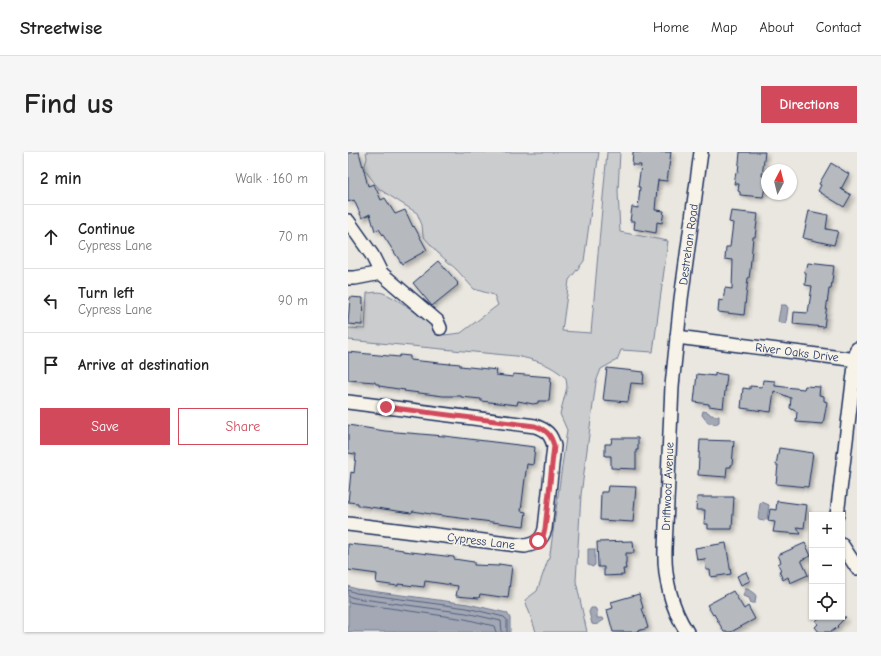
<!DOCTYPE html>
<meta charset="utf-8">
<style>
body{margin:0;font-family:"Comic Neue",sans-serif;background:#f6f6f6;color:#222}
.controls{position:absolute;right:12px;bottom:12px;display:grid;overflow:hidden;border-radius:0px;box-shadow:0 1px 3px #0004}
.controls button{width:36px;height:36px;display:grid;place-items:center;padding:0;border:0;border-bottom:1px solid #e0e0e0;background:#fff;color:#222;font:20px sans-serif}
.compass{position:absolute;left:413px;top:12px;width:36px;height:36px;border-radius:50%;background:#fff;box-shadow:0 1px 3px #0004;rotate:7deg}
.stop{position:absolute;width:12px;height:12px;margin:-9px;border:3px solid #d1495b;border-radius:50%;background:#fff}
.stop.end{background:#d1495b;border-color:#fff;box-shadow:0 1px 4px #0008}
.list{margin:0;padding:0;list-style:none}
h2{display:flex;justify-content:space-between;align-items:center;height:52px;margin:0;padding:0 16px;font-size:17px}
h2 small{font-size:13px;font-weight:400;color:#767676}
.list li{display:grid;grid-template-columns:26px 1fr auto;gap:12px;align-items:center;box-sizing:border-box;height:64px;padding:0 16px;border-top:1px solid #e0e0e0}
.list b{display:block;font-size:15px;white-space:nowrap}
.list p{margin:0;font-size:13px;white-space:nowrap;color:#767676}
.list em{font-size:13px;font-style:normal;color:#767676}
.actions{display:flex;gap:8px;padding:12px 16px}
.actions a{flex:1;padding:9px 0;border:1px solid #d1495b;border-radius:0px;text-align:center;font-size:14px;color:#d1495b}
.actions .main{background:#d1495b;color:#fff}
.icon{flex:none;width:22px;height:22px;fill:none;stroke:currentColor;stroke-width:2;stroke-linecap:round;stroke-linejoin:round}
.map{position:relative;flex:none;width:509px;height:480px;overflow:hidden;border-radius:0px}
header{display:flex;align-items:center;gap:24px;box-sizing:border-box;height:56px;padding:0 20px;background:#fff;border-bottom:1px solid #e0e0e0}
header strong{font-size:19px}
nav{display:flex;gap:22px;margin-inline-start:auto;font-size:14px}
.intro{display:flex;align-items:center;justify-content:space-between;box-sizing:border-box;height:96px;padding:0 24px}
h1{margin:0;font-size:28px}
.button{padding:10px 18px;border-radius:0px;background:#d1495b;color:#fff;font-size:14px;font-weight:700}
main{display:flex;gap:24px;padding:0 24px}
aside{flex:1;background:#fff;border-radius:0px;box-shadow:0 1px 3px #0004}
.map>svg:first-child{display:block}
.green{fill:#cbcccd;stroke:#737e96}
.water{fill:#a3a8b4;stroke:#6d7892}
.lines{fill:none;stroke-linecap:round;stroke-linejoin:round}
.shore{stroke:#515f80;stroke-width:1}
.building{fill:#b6babf;stroke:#1b2f5e;filter:url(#shadow)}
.street-casing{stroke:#1b2f5e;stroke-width:16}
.street{stroke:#f7f3e8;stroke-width:13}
.route{stroke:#d1495b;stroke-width:5}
.labels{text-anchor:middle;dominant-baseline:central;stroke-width:3.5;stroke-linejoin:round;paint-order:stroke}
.street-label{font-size:12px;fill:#1b2f5e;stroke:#f7f3e8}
</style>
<header>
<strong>Streetwise</strong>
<nav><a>Home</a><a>Map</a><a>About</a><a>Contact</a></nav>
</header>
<div class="intro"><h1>Find us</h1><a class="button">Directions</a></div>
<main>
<aside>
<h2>2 min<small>Walk · 160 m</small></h2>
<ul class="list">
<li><svg class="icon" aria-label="ahead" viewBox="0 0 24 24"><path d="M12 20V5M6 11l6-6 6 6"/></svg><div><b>Continue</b><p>Cypress Lane</p></div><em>70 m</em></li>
<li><svg class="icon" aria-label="left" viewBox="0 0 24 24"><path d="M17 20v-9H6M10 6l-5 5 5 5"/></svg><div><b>Turn left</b><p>Cypress Lane</p></div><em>90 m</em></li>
<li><svg class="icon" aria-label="arrive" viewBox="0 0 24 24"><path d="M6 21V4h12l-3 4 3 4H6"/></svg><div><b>Arrive at destination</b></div></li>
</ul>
<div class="actions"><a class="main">Save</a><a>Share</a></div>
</aside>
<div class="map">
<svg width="509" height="480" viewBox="0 0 509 480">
<defs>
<filter id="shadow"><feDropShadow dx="3" dy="3" stdDeviation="2" flood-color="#0004"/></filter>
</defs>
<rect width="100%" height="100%" fill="#eae7e0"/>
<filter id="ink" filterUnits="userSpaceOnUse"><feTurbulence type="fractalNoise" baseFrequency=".025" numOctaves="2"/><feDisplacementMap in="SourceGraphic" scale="8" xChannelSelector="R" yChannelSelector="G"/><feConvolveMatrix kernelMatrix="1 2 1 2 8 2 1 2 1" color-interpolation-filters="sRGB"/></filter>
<g filter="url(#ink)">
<path class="green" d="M18 0H251L236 109 221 128 214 179 243 181 259 0H272L270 39 272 80 320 89 305 200 273 198 269 208 253 217 248 230 233 343 228 429 239 480H188L177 448 189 439 202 402 219 278 212 262 219 235 218 226C202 212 188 208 168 204L0 188V176L17 177 19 141C24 141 30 139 35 141 52 147 82 171 96 183L113 181 150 153 146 143 126 137 109 118 89 100 75 84 74 73 69 61 31 37 16 17 19 6Z"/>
<g class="water">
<path d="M433 153H438L440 156 438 170 437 171H432L430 169Z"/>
<path d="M355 259 360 260 363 263 371 264V270L368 272 360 271 354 263Z"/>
<path d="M414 350 421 353 419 367 416 369 411 368 410 366 412 352Z"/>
<path d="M240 397H247V413L245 414V415L240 413Z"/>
<path d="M0 434 8 437 120 452 159 461 162 466V480H0Z"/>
<path d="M397 437H400C403 440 407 441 408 444L407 451H403L401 446 395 444Z"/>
<path d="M243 456H247L249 459V466H255L256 468C252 470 250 474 244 472L241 460Z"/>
</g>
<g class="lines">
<g class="shore">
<path d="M0 438 8 441 119 456 156 465 159 468V480"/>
<path d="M0 444 7 446 118 461 153 469 154 480"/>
<path d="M0 450 117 467 146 474 148 480"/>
</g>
</g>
<g class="building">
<path d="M11 0 20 34 26 32 33 48 37 46 47 62 57 58 65 75 66 74 79 98 54 112 31 77 27 79 22 62 14 66 6 48 0 50V1Z"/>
<path d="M285 0H323L319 29 310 28 309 36 307 58 316 59 314 71 309 70 308 81 286 77 287 69H282L284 55 290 56 292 35H290L293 13H284Z"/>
<path d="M392 0H417L414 24H419V26L415 45 392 43V40L390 39 391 32H386L388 20 390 21Z"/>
<path d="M483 11 501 22 493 37 503 43 496 55 470 39 473 33 471 32Z"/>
<path d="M383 59 410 62 407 85H405L402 119 401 126H400L396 163 370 160 371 148 375 149 377 136 384 137 385 108 377 107 378 95H382L385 71 381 70Z"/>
<path d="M461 59 480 63 478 77 490 79 486 93 455 86Z"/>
<path d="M91 109 110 131 109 132 110 133 84 154 65 131Z"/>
<path d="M460 111 486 114 483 137H481L476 175 445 172 446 160 460 161 464 134 457 133 458 122 456 118 459 115Z"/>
<path d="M2 145 15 146 14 173 0 172Z"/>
<path d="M0 200 51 205 52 203 62 204V208L102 212V211L112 212V214L149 218 148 223 165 225V222L203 225 201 249H190V251L185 252 170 249 169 253 133 249V247L113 245V244H95L56 239 57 238 31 234V232H28L27 230 0 228Z"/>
<path d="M259 216 296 220 295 232 283 231 280 250 255 248Z"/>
<path d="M367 221 379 223 375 256 361 254V252L346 250 349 222 367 224Z"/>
<path d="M415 228 427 229V234L456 237 457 234 472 235 471 243 476 244V249L479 250 475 272 448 270 449 260 442 256 443 246 426 239 423 260 393 256 395 236 402 237V234L414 235Z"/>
<path d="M0 273 37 279 96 284 187 295 185 313 179 312 177 326 173 359 178 360 176 374 88 363 65 359 63 361 15 354H10V351L0 350 3 320 6 321 8 302 0 301Z"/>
<path d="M264 286H290V298H288V317L263 316V304H257V292H263Z"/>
<path d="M352 288 386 289 384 313H383V315H379L378 325 350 323Z"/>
<path d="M431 296 465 301 460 335 428 332 430 313H428Z"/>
<path d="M260 334 288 335 285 370 252 368 253 340H259Z"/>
<path d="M349 345H386L384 377H360V372H356L357 358H348Z"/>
<path d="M429 349 459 353 456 376 449 375 453 382 425 380 427 370 420 369 422 357 428 358Z"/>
<path d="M285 389 286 401H278V411H277L278 417H275L276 423 256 424V415H250L249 390Z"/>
<path d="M378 391 383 422 363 425 362 418H358L357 407 349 408 347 396Z"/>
<path d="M457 391 463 404 453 408 460 423 442 431 440 425 435 428 431 419 433 418 430 412 433 410 430 403Z"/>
<path d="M0 392 42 396 55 398V399L106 405V407L126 410V413L151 414V412L164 414 160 446 132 442 131 446 108 444 110 434 77 429 76 435 50 432V434L28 431 29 422 0 418Z"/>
<path d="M398 420 402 429 393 433 389 424Z"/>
<path d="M385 439 396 457 400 454 407 467 383 480H376L366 462 365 463 359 453Z"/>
<path d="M291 442 295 456H294L300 476 286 480H265L259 458 265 456 263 450Z"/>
<path d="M472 465H498L489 474 490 475 483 480H471L467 475 470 472 468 469Z"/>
</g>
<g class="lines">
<defs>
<g id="street">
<path d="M0 69 24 103 33 121"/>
<path d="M0 126H7L33 121 89 169 92 176"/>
<path id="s1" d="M329 185 509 208"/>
<path d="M0 250 187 274C198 278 203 282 206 294L197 377C194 388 188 392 177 394L0 372"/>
<path d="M489 363 509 197"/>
<path d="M494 393 509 416"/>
<path id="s2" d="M339 480C323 456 316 425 317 397L324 234 333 147 353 0"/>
</g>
</defs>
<use href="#street" class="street-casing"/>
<use href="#street" class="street"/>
</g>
</g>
<g class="lines" filter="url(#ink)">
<path class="route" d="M38 255 187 274C198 278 203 282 206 294L197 377 195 384 190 389"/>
</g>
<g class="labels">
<g class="street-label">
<text stroke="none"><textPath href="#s2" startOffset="393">Destrehan Road</textPath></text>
<text stroke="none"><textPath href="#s1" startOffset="121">River Oaks Drive</textPath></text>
<text stroke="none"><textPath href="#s2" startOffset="150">Driftwood Avenue</textPath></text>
<text transform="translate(133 389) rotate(7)">Cypress Lane</text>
</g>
</g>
</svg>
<div class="controls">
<button>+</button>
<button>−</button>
<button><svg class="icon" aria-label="locate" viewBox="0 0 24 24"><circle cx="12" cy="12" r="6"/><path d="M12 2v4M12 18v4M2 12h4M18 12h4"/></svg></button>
</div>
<svg class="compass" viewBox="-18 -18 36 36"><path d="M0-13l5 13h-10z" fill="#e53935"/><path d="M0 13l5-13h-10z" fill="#767676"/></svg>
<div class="stop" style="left:190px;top:389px"></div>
<div class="stop end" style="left:38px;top:255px"></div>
</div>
</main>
